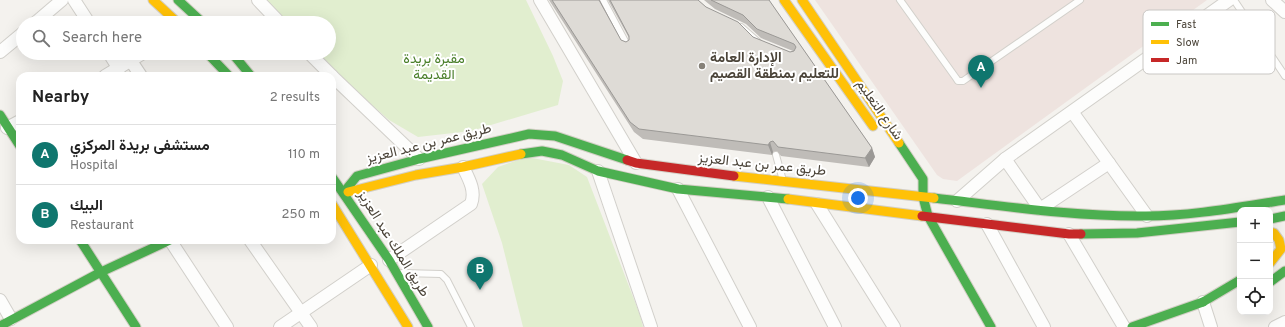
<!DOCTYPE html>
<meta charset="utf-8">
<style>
body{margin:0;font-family:Overpass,Vazirmatn,sans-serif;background:#f6f6f6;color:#222}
.controls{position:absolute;right:12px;bottom:12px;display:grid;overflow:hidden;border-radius:8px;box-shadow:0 4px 16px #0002}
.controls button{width:36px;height:36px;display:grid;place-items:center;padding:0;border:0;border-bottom:1px solid #e0e0e0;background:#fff;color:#222;font:20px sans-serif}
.you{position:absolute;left:858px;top:198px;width:14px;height:14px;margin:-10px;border:3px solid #fff;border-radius:50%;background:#1a73e8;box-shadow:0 0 0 6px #1a73e833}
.badge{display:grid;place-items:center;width:26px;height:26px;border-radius:50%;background:#0f766e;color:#fff;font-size:13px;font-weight:700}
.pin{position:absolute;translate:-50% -33px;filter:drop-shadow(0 1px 2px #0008)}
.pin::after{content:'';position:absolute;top:21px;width:14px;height:12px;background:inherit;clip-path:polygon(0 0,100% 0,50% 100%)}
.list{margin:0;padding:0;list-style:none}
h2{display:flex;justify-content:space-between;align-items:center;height:52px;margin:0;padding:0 16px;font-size:17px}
h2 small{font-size:13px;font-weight:400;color:#767676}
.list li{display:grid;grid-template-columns:26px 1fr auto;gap:12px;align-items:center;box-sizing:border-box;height:60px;padding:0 16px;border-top:1px solid #e0e0e0}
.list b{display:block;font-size:15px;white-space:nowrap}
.list p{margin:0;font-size:13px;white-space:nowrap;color:#767676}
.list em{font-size:13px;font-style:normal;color:#767676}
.icon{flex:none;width:22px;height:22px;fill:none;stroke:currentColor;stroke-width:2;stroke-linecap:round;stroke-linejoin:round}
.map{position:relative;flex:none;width:1285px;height:327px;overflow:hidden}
.search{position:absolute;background:#fff;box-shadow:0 4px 16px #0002;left:16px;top:16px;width:320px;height:44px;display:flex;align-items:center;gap:10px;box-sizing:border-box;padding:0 14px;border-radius:22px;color:#767676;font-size:15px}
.panel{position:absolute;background:#fff;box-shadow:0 4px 16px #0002;left:16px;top:72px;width:320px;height:172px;border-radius:12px}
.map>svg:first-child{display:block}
.medical{fill:#eee3df}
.green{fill:#e1eecf}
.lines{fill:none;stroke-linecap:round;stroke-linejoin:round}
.lane-casing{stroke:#d2d0cb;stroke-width:8}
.street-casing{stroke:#d2d0cb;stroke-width:14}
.fast-casing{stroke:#d3cfc5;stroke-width:11}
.slow-casing{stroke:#d3cfc5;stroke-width:11}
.jam-casing{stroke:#d3cfc5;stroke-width:11}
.lane{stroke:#fdfdfc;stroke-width:6}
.street{stroke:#fdfdfc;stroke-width:12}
.fast{stroke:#4caf50;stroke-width:9}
.slow{stroke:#ffc107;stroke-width:9}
.jam{stroke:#c62828;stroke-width:9}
.wall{fill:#bfbcb8}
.shaded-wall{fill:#9b9996}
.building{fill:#dedbd6;stroke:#9b9996}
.poi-dot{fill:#868178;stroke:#fff;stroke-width:1.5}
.labels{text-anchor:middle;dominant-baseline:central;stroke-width:4;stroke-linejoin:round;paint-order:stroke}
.poi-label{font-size:14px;font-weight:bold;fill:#4b4439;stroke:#fff;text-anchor:start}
.park-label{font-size:14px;fill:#4a7f2a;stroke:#fff}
.street-label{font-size:14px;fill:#4b4439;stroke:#fff}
.key{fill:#fff;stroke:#c9c7c4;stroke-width:1}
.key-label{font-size:11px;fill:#4b4439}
</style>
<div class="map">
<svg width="1285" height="327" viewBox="0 0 1285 327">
<rect width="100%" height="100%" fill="#f4f2ee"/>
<path class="medical" d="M815 0H1207L957 181 943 179 937 175Z"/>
<g class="green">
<path d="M264 0H526L553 56 563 81 558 105 471 131 418 137 389 120 313 53H329V23H285Z"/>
<path d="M527 157 569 165 587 177 640 315 643 327H523L502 243 482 184 498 167Z"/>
</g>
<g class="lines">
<defs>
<g id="lane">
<path d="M603 0 628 47"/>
<path d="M900 0 956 78 958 81H963L1080 0"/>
<path d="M1234 0 1285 76"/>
<path d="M741 27 758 42"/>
<path d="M776 155 782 177"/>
<path d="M402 273 441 274 447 280 471 327"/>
</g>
<g id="street">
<path d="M74 0 89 23"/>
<path d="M258 0 280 23"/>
<path d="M540 0 636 163"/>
<path d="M1272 0 1285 12"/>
<path d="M35 23 62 0"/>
<path d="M0 52 23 33"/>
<path d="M109 53 119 69"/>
<path d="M309 53 332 76"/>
<path d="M131 61 141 76"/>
<path d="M105 76 143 53"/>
<path d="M332 76 419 159"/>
<path d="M1073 113 1147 216"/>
<path d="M7 128 20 121"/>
<path d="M1005 159 1040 209 1109 163"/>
<path d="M598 171 651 327"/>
<path d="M678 189 750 327"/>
<path d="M768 197 835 327"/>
<path d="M957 201 1005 159 1229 0"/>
<path d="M817 204 894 327"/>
<path d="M987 224 1044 327"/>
<path d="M1069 234 1124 327"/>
<path d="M170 240 227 327"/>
<path d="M250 240 311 327"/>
<path d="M389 260 471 204C476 191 469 179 463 167"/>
<path d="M0 300 11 319"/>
<path d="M1203 302 1211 327"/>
<path d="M280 327 371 265"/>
<path d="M1275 327 1285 322"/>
</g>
<g id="fast">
<path d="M178 0 203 23"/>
<path d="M207 53 229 76"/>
<path d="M232 53 251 76"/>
<path d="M0 115 20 146"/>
<path d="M899 143 923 179V197L928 216 991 327"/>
<path d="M521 154 542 151 562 155 598 171 678 189 788 199"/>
<path d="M332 177 389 260 428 327"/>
<path d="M344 192 357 176 419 159 529 134 555 136 627 160"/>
<path d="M934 198C1004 206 1075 217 1146 216 1192 216 1239 207 1285 200"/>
<path d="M1270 219 1285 216"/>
<path d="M1081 234 1137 233 1240 222"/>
<path d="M80 240 136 327"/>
<path d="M1270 282 1285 271"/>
<path d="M1203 302 1240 280"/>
<path d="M0 326 101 272 170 240"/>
<path d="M1132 327 1203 302"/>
</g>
<g id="slow">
<path d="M153 0 178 23"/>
<path d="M784 0 873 126"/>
<path d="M802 0 899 143"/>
<path d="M734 176 934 198"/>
<path d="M348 192 416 175 463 167 521 154"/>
<path d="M788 199 922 216"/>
<path d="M332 204 408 327"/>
<path d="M1270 232 1274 233 1279 240 1281 249 1270 263"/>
</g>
<g id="jam">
<path d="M627 160 636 163 734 176"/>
<path d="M922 216 1069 234H1081"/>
</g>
</defs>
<use href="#lane" class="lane-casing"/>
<use href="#street" class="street-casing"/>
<use href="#fast" class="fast-casing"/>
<use href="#slow" class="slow-casing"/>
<use href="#jam" class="jam-casing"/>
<use href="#lane" class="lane"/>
<use href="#street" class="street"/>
<use href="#fast" class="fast"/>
<use href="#slow" class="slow"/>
<use href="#jam" class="jam"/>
</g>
<path class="wall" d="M549 0H600L621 40 626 42 629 40V38L608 0H698L706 7 753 37 790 52 793 51 761 38 746 24 715 9 704 0H769L872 148 875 157 869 167 781 156 777 151 773 152 772 155 643 139 634 132Z"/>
<g class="shaded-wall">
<path d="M770 142 773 152 772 155 768 145Z"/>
<path d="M872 148 875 157 869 167 865 158Z"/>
</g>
<path class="building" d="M552 0H599L621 40 626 42 629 40V36L610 0H698L706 7 738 22 753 37 790 52 794 51 796 47 794 44 757 29 743 15 711 0H769L872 148 865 158 778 147 773 141 770 142 768 145 639 129 630 122Z"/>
<circle class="poi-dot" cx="702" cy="66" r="4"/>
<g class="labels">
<g class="poi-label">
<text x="710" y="58">الإدارة العامة<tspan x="710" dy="16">للتعليم بمنطقة القصيم</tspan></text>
</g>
<g class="park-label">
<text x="434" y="59">مقبرة بريدة<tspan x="434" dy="16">القديمة</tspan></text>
</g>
<g class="street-label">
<text transform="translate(879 110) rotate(55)">شارع التعليم</text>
<text transform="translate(429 144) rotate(-14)">طريق عمر بن عبد العزيز</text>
<text transform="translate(762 165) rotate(6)">طريق عمر بن عبد العزيز</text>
<text transform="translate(393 244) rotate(58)">طريق الملك عبد العزيز</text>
</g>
</g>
<rect x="1143" y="10" width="132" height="64" rx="6" class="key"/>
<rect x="1151" y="22" width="18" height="4" fill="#4caf50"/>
<rect x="1151" y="40" width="18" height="4" fill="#ffc107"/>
<rect x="1151" y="58" width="18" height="4" fill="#c62828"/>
<g class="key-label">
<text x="1176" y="28">Fast</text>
<text x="1176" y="46">Slow</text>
<text x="1176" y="64">Jam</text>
</g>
</svg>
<div class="controls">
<button>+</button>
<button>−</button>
<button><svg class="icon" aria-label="locate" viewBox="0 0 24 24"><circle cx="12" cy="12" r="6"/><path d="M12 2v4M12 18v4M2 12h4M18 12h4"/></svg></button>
</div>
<div class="you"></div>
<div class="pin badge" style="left:981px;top:88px">A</div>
<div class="pin badge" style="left:480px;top:290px">B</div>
<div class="search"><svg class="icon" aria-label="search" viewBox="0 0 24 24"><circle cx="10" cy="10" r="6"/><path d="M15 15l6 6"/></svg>Search here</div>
<section class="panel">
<h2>Nearby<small>2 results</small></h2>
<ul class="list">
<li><span class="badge">A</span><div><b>مستشفى بريدة المركزي</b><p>Hospital</p></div><em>110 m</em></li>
<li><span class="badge">B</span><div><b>البيك</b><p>Restaurant</p></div><em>250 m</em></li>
</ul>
</section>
</div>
